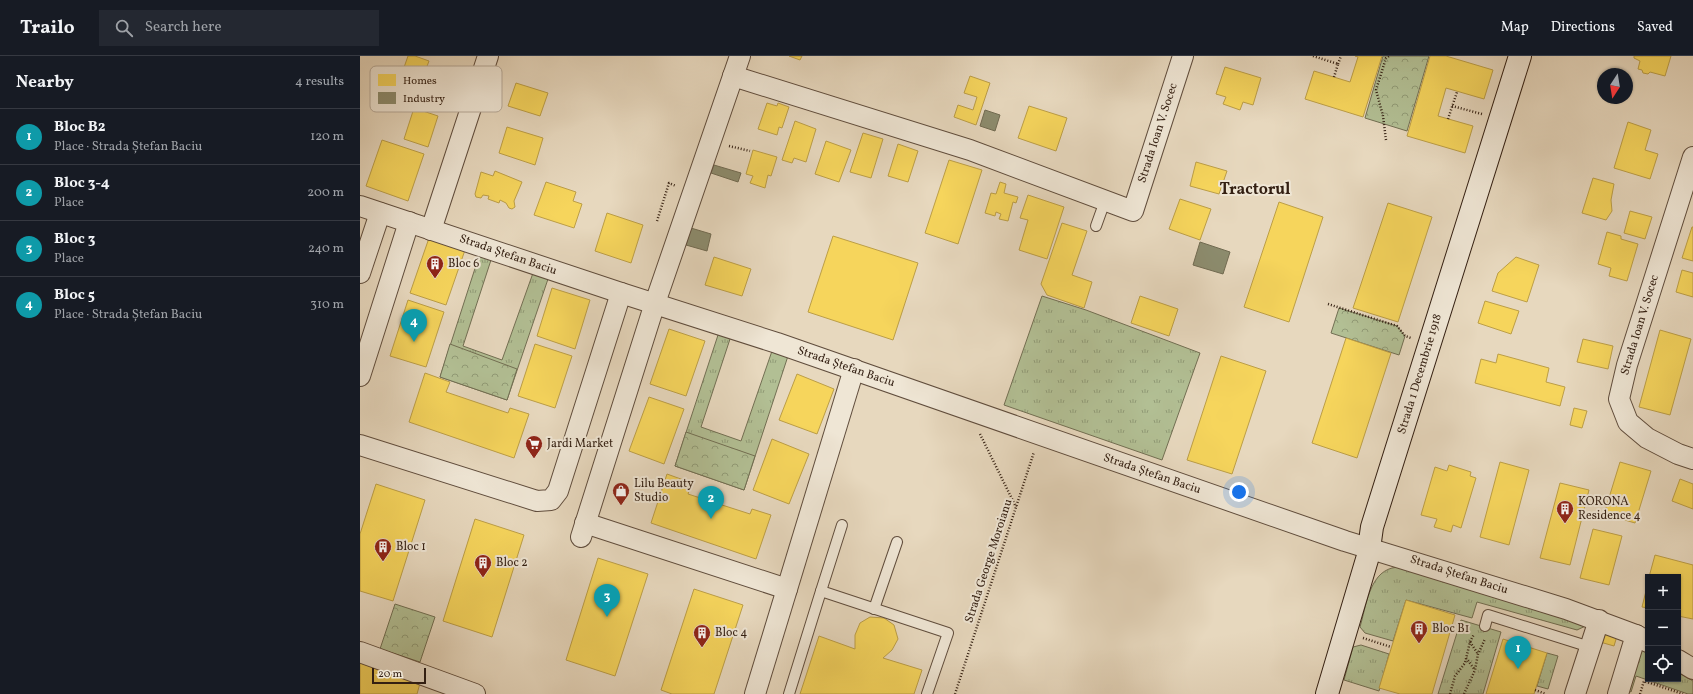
<!DOCTYPE html>
<meta charset="utf-8">
<style>
body{margin:0;font-family:Vollkorn,serif;background:#242831;color:#f1f3f6}
.controls{position:absolute;right:12px;bottom:12px;display:grid;overflow:hidden;border-radius:0px;box-shadow:0 1px 3px #0004}
.controls button{width:36px;height:36px;display:grid;place-items:center;padding:0;border:0;border-bottom:1px solid #363941;background:#171b24;color:#f1f3f6;font:20px sans-serif}
.compass{position:absolute;left:1237px;top:12px;width:36px;height:36px;border-radius:50%;background:#171b24;box-shadow:0 1px 3px #0004;rotate:192deg}
.scale{position:absolute;left:12px;bottom:10px;width:54px;box-sizing:border-box;padding-left:4px;border:2px solid #331f12;border-top:0;font-size:11px;line-height:14px;white-space:nowrap;color:#331f12;-webkit-text-stroke:3px #efe6d5;paint-order:stroke}
.you{position:absolute;left:879px;top:436px;width:14px;height:14px;margin:-10px;border:3px solid #fff;border-radius:50%;background:#1a73e8;box-shadow:0 0 0 6px #1a73e833}
.badge{display:grid;place-items:center;width:26px;height:26px;border-radius:50%;background:#2563eb;color:#fff;font-size:13px;font-weight:700}
.pin{position:absolute;translate:-50% -33px;filter:drop-shadow(0 1px 2px #0008)}
.pin::after{content:'';position:absolute;top:21px;width:14px;height:12px;background:inherit;clip-path:polygon(0 0,100% 0,50% 100%)}
.list{margin:0;padding:0;list-style:none}
h2{display:flex;justify-content:space-between;align-items:center;height:52px;margin:0;padding:0 16px;font-size:17px}
h2 small{font-size:13px;font-weight:400;color:#9ea1a6}
.list li{display:grid;grid-template-columns:26px 1fr auto;gap:12px;align-items:center;box-sizing:border-box;height:56px;padding:0 16px;border-top:1px solid #363941}
.list b{display:block;font-size:15px;white-space:nowrap}
.list p{margin:0;font-size:13px;white-space:nowrap;color:#9ea1a6}
.list em{font-size:13px;font-style:normal;color:#9ea1a6}
.icon{flex:none;width:22px;height:22px;fill:none;stroke:currentColor;stroke-width:2;stroke-linecap:round;stroke-linejoin:round}
.map{position:relative;flex:none;width:1333px;height:638px;overflow:hidden}
header{display:flex;align-items:center;gap:24px;box-sizing:border-box;height:56px;padding:0 20px;background:#171b24;border-bottom:1px solid #363941}
header strong{font-size:19px}
nav{display:flex;gap:22px;margin-inline-start:auto;font-size:14px}
.search{width:280px;height:36px;background:#242831;display:flex;align-items:center;gap:10px;box-sizing:border-box;padding:0 14px;border-radius:0px;color:#9ea1a6;font-size:15px}
main{display:flex}
aside{flex:1;background:#171b24}
.map>svg:first-child{display:block}
.grass{fill:url(#grass-tufts);stroke:#726f53}
.forest{fill:url(#forest-crowns);stroke:#726f53}
.homes{fill:#f6d55c;stroke:#bc9e46}
.industry{fill:#8c8c6e;stroke:#716b52}
.lines{fill:none;stroke-linecap:round;stroke-linejoin:round}
.lane-casing{stroke:#604d3d;stroke-width:12}
.street-casing{stroke:#604d3d;stroke-width:22}
.secondary-casing{stroke:#331f12;stroke-width:24}
.path{stroke:#331f12;stroke-width:2.5;stroke-dasharray:1 2;stroke-linecap:butt}
.lane{stroke:#efe6d5;stroke-width:10}
.street{stroke:#efe6d5;stroke-width:20}
.secondary{stroke:#efe6d5;stroke-width:22}
.labels{text-anchor:middle;dominant-baseline:central;stroke-width:4;stroke-linejoin:round;paint-order:stroke}
.street-label{font-size:12px;fill:#331f12;stroke:#efe6d5}
.poi-label{font-size:12px;fill:#331f12;stroke:#efe6d5;text-anchor:start}
.district-label{font-size:16px;font-weight:bold;fill:#331f12;stroke:#efe6d5}
.key{fill:#efe6d5;stroke:#b7aa9a;stroke-width:1}
.key-label{font-size:11px;fill:#331f12}
</style>
<header>
<strong>Trailo</strong>
<div class="search"><svg class="icon" aria-label="search" viewBox="0 0 24 24"><circle cx="10" cy="10" r="6"/><path d="M15 15l6 6"/></svg>Search here</div>
<nav><a>Map</a><a>Directions</a><a>Saved</a></nav>
</header>
<main>
<aside>
<h2>Nearby<small>4 results</small></h2>
<ul class="list">
<li><span class="badge" style="background:#0f9aa8">1</span><div><b>Bloc B2</b><p>Place · Strada Ștefan Baciu</p></div><em>120 m</em></li>
<li><span class="badge" style="background:#0f9aa8">2</span><div><b>Bloc 3-4</b><p>Place</p></div><em>200 m</em></li>
<li><span class="badge" style="background:#0f9aa8">3</span><div><b>Bloc 3</b><p>Place</p></div><em>240 m</em></li>
<li><span class="badge" style="background:#0f9aa8">4</span><div><b>Bloc 5</b><p>Place · Strada Ștefan Baciu</p></div><em>310 m</em></li>
</ul>
</aside>
<div class="map">
<svg width="1333" height="638" viewBox="0 0 1333 638">
<defs>
<pattern id="grass-tufts" width="24" height="20" patternUnits="userSpaceOnUse"><rect width="24" height="20" fill="#b2bf94"/><path d="M3 7l-1-3M5 7V3M7 7l1-3M15 17l-1-3M17 17v-4M19 17l1-3" fill="none" stroke="#919b77"/></pattern>
<pattern id="forest-crowns" width="20" height="18" patternUnits="userSpaceOnUse"><rect width="20" height="18" fill="#b2bf94"/><path d="M2 6a3 3 0 1 1 6 0M12 15a3 3 0 1 1 6 0" fill="none" stroke="#919b77"/></pattern>
</defs>
<rect width="100%" height="100%" fill="#e7d8be"/>
<filter id="stains"><feTurbulence type="fractalNoise" baseFrequency=".005" numOctaves="4"/><feColorMatrix values="0 0 0 0 .2 0 0 0 0 .09 0 0 0 0 .02 0 0 0 .5 -.17"/></filter>
<radialGradient id="worn" r=".72"><stop offset=".6" stop-color="#630" stop-opacity="0"/><stop offset="1" stop-color="#630" stop-opacity=".3"/></radialGradient>
<g class="grass">
<path d="M119 200 131 204 103 290 142 304 173 217 188 223 147 344 80 321Z"/>
<path d="M682 240 726 254 840 297 802 404 644 349Z"/>
<path d="M359 276 371 280 341 371 381 385 412 295 428 300 384 434 315 410Z"/>
<path d="M1058 510 1232 567 1217 574 1117 546 1112 562 1046 544 1033 585 1005 577 1000 571C1006 551 1009 518 1032 512 1040 510 1049 511 1058 510Z"/>
<path d="M1101 564 1141 576 1123 638H1078Z"/>
<path d="M1001 589 1029 598 1019 635 984 624 993 591Z"/>
<path d="M1278 591 1288 597V623H1318V616L1333 625V638H1328L1276 620 1271 636 1265 633Z"/>
<path d="M1187 597 1198 600 1188 633 1177 630Z"/>
</g>
<g class="forest">
<path d="M1023 0H1069L1047 75 1005 62Z"/>
<path d="M979 252 1037 270 1045 280 1039 299 971 277Z"/>
<path d="M90 288 157 313 147 344 80 321Z"/>
<path d="M326 376 395 400 384 434 315 410Z"/>
<path d="M35 548 75 561 60 606 20 593Z"/>
</g>
<g class="homes">
<path d="M48 0H55L69 5 66 13 71 15 66 28 41 20Z"/>
<path d="M429 0H442L440 4Z"/>
<path d="M995 0H1022L1003 61 945 43 954 15 990 26 998 1Z"/>
<path d="M1070 0H1086L1133 14 1124 43 1086 32 1078 60 1113 70 1105 97 1047 80Z"/>
<path d="M1274 0H1311L1305 20 1290 16 1288 18 1283 17 1282 14 1278 13 1280 5 1274 2Z"/>
<path d="M865 11 901 22 893 49 883 46 880 54 863 48 866 41 856 38Z"/>
<path d="M610 20 630 27 616 69 594 61 598 49 613 54 617 41 604 37Z"/>
<path d="M156 27 188 37 180 60 148 50Z"/>
<path d="M407 47 417 50 418 47 429 51 422 72 419 71 417 79 398 73Z"/>
<path d="M669 50 707 62 696 95 658 82Z"/>
<path d="M54 52 78 60 68 91 44 83Z"/>
<path d="M435 65 456 73 446 106 434 102 432 107 422 104Z"/>
<path d="M1268 66 1291 74 1285 94 1298 98 1290 123 1254 112Z"/>
<path d="M147 71 183 82 175 109 139 97Z"/>
<path d="M503 77 523 83 511 122 490 116Z"/>
<path d="M22 84 64 98 48 145 6 130Z"/>
<path d="M466 85 491 94 479 126 455 118Z"/>
<path d="M538 88 558 95 548 126 528 120Z"/>
<path d="M393 94 417 101 411 120 408 119 405 132 390 127 393 120 386 118Z"/>
<path d="M589 104 622 114 598 188 565 177Z"/>
<path d="M836 106 867 115 859 138 830 130Z"/>
<path d="M135 115 162 126 154 145 155 151 152 153 149 152 146 147 140 144 139 147 128 143 129 140 123 139 121 142 116 141 115 138 121 116 133 120Z"/>
<path d="M1233 122 1254 128 1251 144 1252 155 1246 164 1222 157Z"/>
<path d="M186 126 216 136 213 145 222 148 214 172 174 159Z"/>
<path d="M640 126 646 128 644 137 658 141 656 147 653 146 648 165 639 163 641 158 636 156 635 160 625 157 631 137 636 138Z"/>
<path d="M668 139 704 151 687 203 659 194 668 164 660 162Z"/>
<path d="M820 143 851 153 840 184 809 173Z"/>
<path d="M919 146 963 161 929 266 884 251Z"/>
<path d="M1028 147 1072 161 1038 266 993 252Z"/>
<path d="M1270 155 1292 161 1285 183 1264 177Z"/>
<path d="M247 157 283 169 271 207 235 195Z"/>
<path d="M702 167 727 175 712 219 732 226 724 252 687 239 681 228Z"/>
<path d="M1332 171H1333V205L1322 202Z"/>
<path d="M1247 176 1261 180V183L1278 188 1267 225 1249 220 1251 212 1238 208Z"/>
<path d="M473 180 558 207 533 284 448 256Z"/>
<path d="M69 182 105 194 86 249 50 237Z"/>
<path d="M354 201 391 213 382 240 345 229Z"/>
<path d="M1156 201 1179 209 1167 246 1132 235 1138 217Z"/>
<path d="M1322 214 1333 217V241L1316 236Z"/>
<path d="M192 232 230 244 215 293 177 280Z"/>
<path d="M780 240 818 253 809 280 771 267Z"/>
<path d="M48 244 84 256 66 311 30 300Z"/>
<path d="M1125 245 1159 255 1151 278 1118 267Z"/>
<path d="M309 273 345 285 326 340 290 328Z"/>
<path d="M1300 274 1331 283 1310 359 1279 351Z"/>
<path d="M986 282 1031 297 997 402 952 387Z"/>
<path d="M1223 283 1253 290 1248 313 1217 306Z"/>
<path d="M175 288 212 300 195 352 158 340Z"/>
<path d="M1138 298 1189 312 1186 326 1205 331 1200 350 1115 327 1121 303 1136 307Z"/>
<path d="M861 300 906 315 872 418 827 404Z"/>
<path d="M65 317 90 326 86 336 148 357 150 352 169 358 154 402 49 366Z"/>
<path d="M437 318 474 333 457 378 419 364Z"/>
<path d="M289 341 324 353 304 408 269 395Z"/>
<path d="M1214 352 1227 355 1222 372 1210 369Z"/>
<path d="M412 383 449 398 429 448 393 434Z"/>
<path d="M1140 406 1169 414 1149 489 1120 481Z"/>
<path d="M1260 406 1291 415 1275 467 1244 458Z"/>
<path d="M1089 409 1111 416 1110 420 1116 422 1101 472 1093 469 1091 476 1074 471 1077 463 1061 459 1075 411 1087 415Z"/>
<path d="M307 418 332 427 328 438 390 458 392 453 411 459 396 503 291 467Z"/>
<path d="M1320 423 1333 428V453L1312 445Z"/>
<path d="M1200 427 1229 434 1210 509 1180 502Z"/>
<path d="M16 428 65 444 33 545 0 535V478Z"/>
<path d="M115 463 164 479 132 581 83 565Z"/>
<path d="M1233 473 1262 480 1249 529 1220 522Z"/>
<path d="M1295 499 1333 509V563L1318 560V521H1289Z"/>
<path d="M238 502 288 518 255 620 206 604Z"/>
<path d="M1288 527V552L1282 551Z"/>
<path d="M334 533 383 549 354 638H312L301 634Z"/>
<path d="M1046 544 1095 559 1072 638H1040L1019 632Z"/>
<path d="M510 561 524 562 534 569 538 583 532 594 523 602 562 614 554 638H440L459 580 495 593V579L500 567Z"/>
<path d="M1243 576 1257 580 1254 590 1240 586Z"/>
<path d="M1143 583 1187 597 1174 638H1126Z"/>
<path d="M0 607 60 627 57 638H0Z"/>
</g>
<g class="industry">
<path d="M625 54 640 59 635 75 620 70Z"/>
<path d="M354 109 381 117 378 126 351 117Z"/>
<path d="M331 172 351 178 347 195 326 189Z"/>
<path d="M840 186 870 196 863 218 833 209Z"/>
</g>
<g class="lines">
<defs>
<g id="lane">
<path d="M736 170 745 145"/>
<path d="M461 535 482 469"/>
<path d="M514 553 537 486"/>
<path d="M1125 570 1128 559 1230 591"/>
<path d="M429 638 461 535 588 577 567 638"/>
</g>
<g id="street">
<path d="M373 20 610 94 773 155 823 0"/>
<path d="M1333 101 1267 309 1259 343 1268 366 1287 382 1318 398 1333 403"/>
<path d="M0 150 261 237 417 287 985 485 1206 553 1276 579 1288 586"/>
<path d="M71 174 128 0"/>
<path d="M0 217 20 157"/>
<path d="M0 320 49 166"/>
<path d="M0 389 177 445 191 444 198 435 261 237"/>
<path d="M225 467 427 533"/>
<path d="M221 481 295 247 380 0"/>
<path d="M0 596 115 638"/>
<path d="M1318 604 1333 613"/>
<path d="M395 638 494 313"/>
<path d="M1215 638 1239 564"/>
<path d="M1258 638 1276 579"/>
</g>
<path id="secondary" d="M967 638 1008 500 1012 471 1160 0"/>
</defs>
<use href="#lane" class="lane-casing"/>
<use href="#street" class="street-casing"/>
<use href="#secondary" class="secondary-casing"/>
<g class="path">
<path d="M953 0 978 8 974 21"/>
<path d="M978 8 981 0"/>
<path d="M1092 50 1122 58"/>
<path d="M1088 63 1097 36"/>
<path d="M1026 84 1023 60 1016 34 1026 2 1029 0"/>
<path d="M369 90 390 95"/>
<path d="M297 165 309 127 316 130"/>
<path d="M968 248 1037 270 1045 280 1051 282"/>
<path d="M620 378 656 451"/>
<path d="M1003 582 1031 591"/>
<path d="M1110 586 1118 598"/>
<path d="M1106 602 1115 614"/>
<path d="M1175 634 1186 638"/>
<path d="M595 638 674 396"/>
<path d="M1090 638 1095 620 1105 607 1110 586 1114 578"/>
<path d="M1104 638 1115 614 1118 598 1125 583"/>
<path d="M1280 638 1284 625 1323 638"/>
</g>
<use href="#lane" class="lane"/>
<use href="#street" class="street"/>
<use href="#secondary" class="secondary"/>
</g>
<defs>
<symbol id="building-pin" viewBox="-11 -11 22 30"><path d="M0 17L-7.5 6A9.5 9.5 0 1 1 7.5 6Z" fill="#8f2418" stroke="#efe6d5"/><path d="M-4-6H4V6H1V3H-1V6H-4ZM-2.5-4.3h1.7v1.8h-1.7ZM.8-4.3h1.7v1.8H.8ZM-2.5-1h1.7V.8h-1.7ZM.8-1h1.7V.8H.8Z" fill="#fff"/></symbol>
<symbol id="supermarket-pin" viewBox="-11 -11 22 30"><path d="M0 17L-7.5 6A9.5 9.5 0 1 1 7.5 6Z" fill="#8f2418" stroke="#efe6d5"/><path d="M-6-5.5h2.5l.6 2H6L4.5 2H-2.5L-4.4-4H-6ZM-1.5 3.2a1.3 1.3 0 1 0 .1 0ZM3 3.2a1.3 1.3 0 1 0 .1 0Z" fill="#fff"/></symbol>
<symbol id="shop-pin" viewBox="-11 -11 22 30"><path d="M0 17L-7.5 6A9.5 9.5 0 1 1 7.5 6Z" fill="#8f2418" stroke="#efe6d5"/><path d="M-5-2.5h2.3a2.7 3.5 0 0 1 5.4 0H5L5.5 6h-11ZM-1.5-2.5h3a1.5 2.3 0 0 0-3 0Z" fill="#fff"/></symbol>
</defs>
<g fill-rule="evenodd">
<use href="#building-pin" x="65" y="198" width="20" height="27"/>
<use href="#supermarket-pin" x="164" y="378" width="20" height="27"/>
<use href="#shop-pin" x="251" y="425" width="20" height="27"/>
<use href="#building-pin" x="1195" y="443" width="20" height="27"/>
<use href="#building-pin" x="13" y="481" width="20" height="27"/>
<use href="#building-pin" x="113" y="497" width="20" height="27"/>
<use href="#building-pin" x="1049" y="563" width="20" height="27"/>
<use href="#building-pin" x="332" y="567" width="20" height="27"/>
</g>
<g class="labels">
<g class="street-label">
<text transform="translate(798 77) rotate(-72)">Strada Ioan V. Socec</text>
<text transform="translate(148 199) rotate(19)">Strada Ștefan Baciu</text>
<text transform="translate(1280 269) rotate(-73)">Strada Ioan V. Socec</text>
<text transform="translate(486 311) rotate(19)">Strada Ștefan Baciu</text>
<text transform="translate(1060 318) rotate(-73)">Strada 1 Decembrie 1918</text>
<text transform="translate(792 418) rotate(19)">Strada Ștefan Baciu</text>
<text transform="translate(629 505) rotate(-72)">Strada George Moroianu</text>
<text transform="translate(1099 519) rotate(18)">Strada Ștefan Baciu</text>
</g>
<g class="poi-label">
<text x="88" y="208">Bloc 6</text>
<text x="187" y="388">Jardi Market</text>
<text x="274" y="428">Lilu Beauty<tspan x="274" dy="14">Studio</tspan></text>
<text x="1218" y="446">KORONA<tspan x="1218" dy="14">Residence 4</tspan></text>
<text x="36" y="491">Bloc 1</text>
<text x="136" y="507">Bloc 2</text>
<text x="1072" y="573">Bloc B1</text>
<text x="355" y="577">Bloc 4</text>
</g>
<g class="district-label">
<text x="895" y="134">Tractorul</text>
</g>
</g>
<rect x="10" y="10" width="132" height="46" rx="6" class="key"/>
<rect x="18" y="18" width="18" height="12" fill="#f6d55c"/>
<rect x="18" y="36" width="18" height="12" fill="#8c8c6e"/>
<g class="key-label">
<text x="43" y="28">Homes</text>
<text x="43" y="46">Industry</text>
</g>
<rect width="100%" height="100%" filter="url(#stains)"/>
<rect width="100%" height="100%" fill="url(#worn)"/>
</svg>
<div class="controls">
<button>+</button>
<button>−</button>
<button><svg class="icon" aria-label="locate" viewBox="0 0 24 24"><circle cx="12" cy="12" r="6"/><path d="M12 2v4M12 18v4M2 12h4M18 12h4"/></svg></button>
</div>
<svg class="compass" viewBox="-18 -18 36 36"><path d="M0-13l5 13h-10z" fill="#e53935"/><path d="M0 13l5-13h-10z" fill="#9ea1a6"/></svg>
<div class="scale">20 m</div>
<div class="you"></div>
<div class="pin badge" style="left:1158px;top:613px;background:#0f9aa8">1</div>
<div class="pin badge" style="left:351px;top:463px;background:#0f9aa8">2</div>
<div class="pin badge" style="left:247px;top:561px;background:#0f9aa8">3</div>
<div class="pin badge" style="left:54px;top:286px;background:#0f9aa8">4</div>
</div>
</main>
